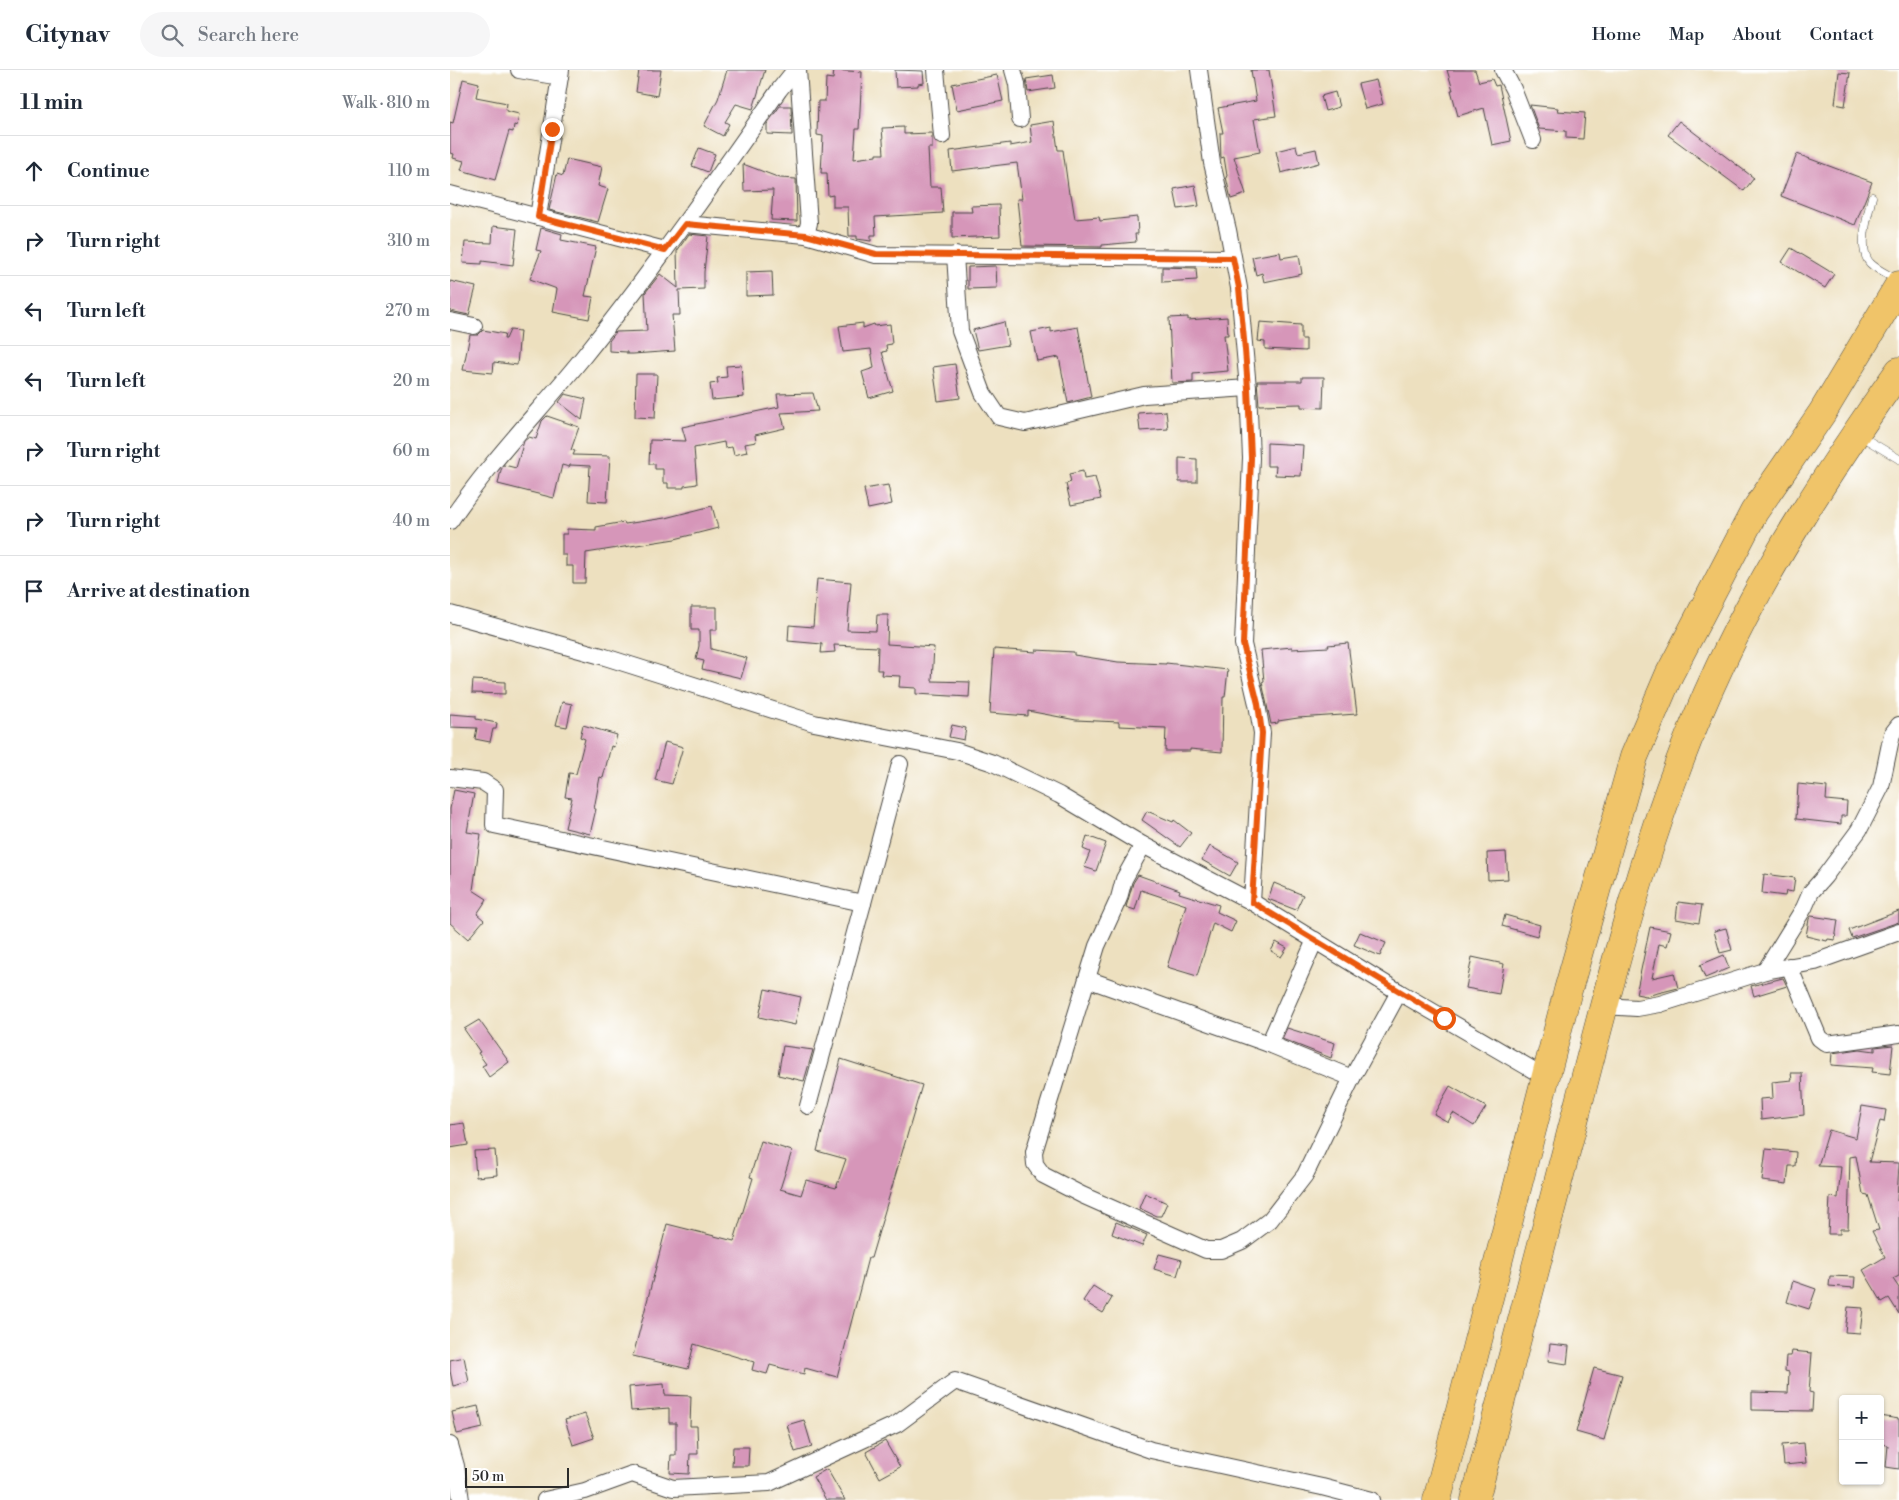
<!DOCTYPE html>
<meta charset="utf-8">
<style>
body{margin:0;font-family:"Libre Bodoni",serif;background:#f6f6f7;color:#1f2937}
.controls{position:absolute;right:15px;bottom:15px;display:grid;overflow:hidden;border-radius:5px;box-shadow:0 1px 4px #0004}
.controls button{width:45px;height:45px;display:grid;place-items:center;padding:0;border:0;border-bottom:1px solid #e0e1e3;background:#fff;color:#1f2937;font:25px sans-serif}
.scale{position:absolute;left:15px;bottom:12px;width:104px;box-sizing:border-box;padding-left:5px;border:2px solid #2b2b2b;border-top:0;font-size:14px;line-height:18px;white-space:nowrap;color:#2b2b2b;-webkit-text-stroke:4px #fff;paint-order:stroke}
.stop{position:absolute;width:15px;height:15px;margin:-11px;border:4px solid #ea580c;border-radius:50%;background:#fff}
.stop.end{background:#ea580c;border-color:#fff;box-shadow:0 1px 5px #0008}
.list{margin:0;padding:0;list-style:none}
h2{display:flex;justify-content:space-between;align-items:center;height:65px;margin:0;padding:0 20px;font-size:21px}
h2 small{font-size:16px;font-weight:400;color:#747a83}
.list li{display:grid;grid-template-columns:32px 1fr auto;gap:15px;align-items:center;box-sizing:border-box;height:70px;padding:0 20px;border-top:1px solid #e0e1e3}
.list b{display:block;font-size:19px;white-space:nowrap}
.list em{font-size:16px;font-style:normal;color:#747a83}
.icon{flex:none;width:28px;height:28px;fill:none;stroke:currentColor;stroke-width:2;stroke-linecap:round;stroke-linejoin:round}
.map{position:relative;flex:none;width:1449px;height:1430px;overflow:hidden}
header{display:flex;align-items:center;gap:30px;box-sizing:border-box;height:70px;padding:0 25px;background:#fff;border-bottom:1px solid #e0e1e3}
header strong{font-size:24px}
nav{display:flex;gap:28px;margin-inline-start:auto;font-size:18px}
.search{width:350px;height:45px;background:#f6f6f7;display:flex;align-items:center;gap:12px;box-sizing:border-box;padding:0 18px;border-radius:28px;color:#747a83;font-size:19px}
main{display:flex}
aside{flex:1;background:#fff}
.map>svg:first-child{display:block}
.building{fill:#d696b9}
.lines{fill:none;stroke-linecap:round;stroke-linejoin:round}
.lane-casing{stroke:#484641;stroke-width:9}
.street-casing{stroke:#484641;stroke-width:18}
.highway-casing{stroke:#484641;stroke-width:29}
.lane{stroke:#fff;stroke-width:8}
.street{stroke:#fff;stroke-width:16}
.highway{stroke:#f0c469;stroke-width:28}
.route{stroke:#ea580c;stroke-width:6}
</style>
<header>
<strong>Citynav</strong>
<div class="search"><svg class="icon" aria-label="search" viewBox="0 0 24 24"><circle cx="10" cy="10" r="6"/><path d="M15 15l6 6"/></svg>Search here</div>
<nav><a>Home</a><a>Map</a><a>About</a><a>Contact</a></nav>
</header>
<main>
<aside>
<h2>11 min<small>Walk · 810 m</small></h2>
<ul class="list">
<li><svg class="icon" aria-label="ahead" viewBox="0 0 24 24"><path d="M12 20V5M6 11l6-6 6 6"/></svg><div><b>Continue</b></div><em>110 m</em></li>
<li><svg class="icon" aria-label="right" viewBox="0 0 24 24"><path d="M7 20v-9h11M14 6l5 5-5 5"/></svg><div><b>Turn right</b></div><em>310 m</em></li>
<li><svg class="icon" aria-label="left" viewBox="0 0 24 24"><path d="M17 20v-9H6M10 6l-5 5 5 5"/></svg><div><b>Turn left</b></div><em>270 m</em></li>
<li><svg class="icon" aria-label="left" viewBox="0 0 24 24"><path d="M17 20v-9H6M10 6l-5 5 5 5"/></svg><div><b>Turn left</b></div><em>20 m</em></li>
<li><svg class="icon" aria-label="right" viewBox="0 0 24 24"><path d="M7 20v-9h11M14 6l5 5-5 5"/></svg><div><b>Turn right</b></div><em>60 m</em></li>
<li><svg class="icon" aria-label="right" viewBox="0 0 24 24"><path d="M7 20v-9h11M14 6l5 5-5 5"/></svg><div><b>Turn right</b></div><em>40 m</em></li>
<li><svg class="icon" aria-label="arrive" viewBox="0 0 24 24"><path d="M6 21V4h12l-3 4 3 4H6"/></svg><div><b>Arrive at destination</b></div></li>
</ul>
</aside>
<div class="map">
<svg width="1449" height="1430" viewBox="0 0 1449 1430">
<rect width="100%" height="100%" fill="#fff"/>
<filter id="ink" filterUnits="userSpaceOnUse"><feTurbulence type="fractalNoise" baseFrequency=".02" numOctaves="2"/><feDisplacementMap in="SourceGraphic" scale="10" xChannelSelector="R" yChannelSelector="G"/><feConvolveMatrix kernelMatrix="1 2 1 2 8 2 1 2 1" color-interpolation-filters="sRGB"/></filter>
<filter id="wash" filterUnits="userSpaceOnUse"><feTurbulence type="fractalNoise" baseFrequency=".0096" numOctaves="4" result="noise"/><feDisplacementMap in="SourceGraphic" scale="20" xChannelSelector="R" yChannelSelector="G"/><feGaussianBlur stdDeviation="1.12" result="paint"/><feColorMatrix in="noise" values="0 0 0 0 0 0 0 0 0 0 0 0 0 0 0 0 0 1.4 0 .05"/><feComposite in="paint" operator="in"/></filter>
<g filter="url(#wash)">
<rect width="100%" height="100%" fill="#ede0bf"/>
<g id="blocks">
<g class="building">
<path d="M189 0H211L207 26 186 22Z"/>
<path d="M277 0H315L303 39 286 34 275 52 279 54 273 66 254 56 268 29Z"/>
<path d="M384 0 412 2 409 59H406L404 89 426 86V84H434L432 58 454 57V64L482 63V78H478L480 117H491L493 143 425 147 426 165H421V171L407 169V166H399L398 137H383V125L378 126 377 103H371L373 66 367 65 368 31H375L376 8 383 9Z"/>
<path d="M445 0 473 1 474 13 468 14V16L446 17Z"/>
<path d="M801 0H819L826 46 804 49 810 82 784 87 796 124 781 129 776 107 777 106 774 87 771 88 770 63H773L768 38 806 31Z"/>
<path d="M997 0H1025L1029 12 1042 9 1045 16 1049 15 1061 71 1042 75 1034 38 1008 46 1001 20H1003Z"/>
<path d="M1389 2 1400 3 1395 36 1385 34Z"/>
<path d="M547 5 553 31 507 40 502 14Z"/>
<path d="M603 5 605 18 578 22 576 9Z"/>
<path d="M13 9 29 13 26 27 57 33 56 41 69 44 67 56 64 55 63 62 59 61 45 110 11 100 14 91 3 88 4 84 0 83V52L3 53Z"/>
<path d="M926 10 933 34 915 39 908 14Z"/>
<path d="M885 22 889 37 875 41 871 26Z"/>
<path d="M1080 35 1108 38 1107 41 1135 43 1133 69 1116 68V61L1089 59Z"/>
<path d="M330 36H341L342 65 317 64V54Z"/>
<path d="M604 51 608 80H613L619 124H621L625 149 649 147 650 151 687 147 688 164H685L686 172 652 175V177L572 176 567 129H572L567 93 502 101 500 81 560 73V76L582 72 580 55Z"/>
<path d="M1229 51 1304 108 1294 121 1218 65Z"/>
<path d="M846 76 848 83 866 79 869 93 831 103 826 81Z"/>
<path d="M249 78 265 84 258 102 242 96Z"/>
<path d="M1347 84 1422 112 1405 155 1331 126Z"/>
<path d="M117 89 152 97 148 116 158 119 148 152 99 140 107 104 113 106Z"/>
<path d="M293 94 330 108 346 109 347 151 321 150 323 120 294 121Z"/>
<path d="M745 115 749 136 728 139 724 119Z"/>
<path d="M549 135 550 166 502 168V142H522L521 136Z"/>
<path d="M43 156 67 159 63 195 32 191V194L13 193 15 172 42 173Z"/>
<path d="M91 158 112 164 111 170 146 177 135 226 143 227 139 249 103 242 107 219 80 209 91 181 86 180Z"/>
<path d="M239 164 258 166 254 202V219L229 220 230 245H222L225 281 183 284H177V282L159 281V271L166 262 197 261 195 223 210 204 228 218 227 181Z"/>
<path d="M1341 178 1384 204 1375 218 1332 192Z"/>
<path d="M830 182 831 188 849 185 852 204 814 212 812 203 806 205 802 187Z"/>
<path d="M546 196 547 218 518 219V197Z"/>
<path d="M712 197 746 198 747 210 712 212Z"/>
<path d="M322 201 323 225 296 226V202Z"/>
<path d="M0 211 26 217 19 245 0 241Z"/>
<path d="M738 247V250L777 247 778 265H774L778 301 743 304V312L722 313 719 248Z"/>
<path d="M554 252 558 275 528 280 523 260Z"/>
<path d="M810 252 851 255V269H856V281L815 279V272L808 271Z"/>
<path d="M413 253V258L424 254 425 256 440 254 442 274 436 275 437 281 432 282 443 321 419 328 412 302 424 298 421 279 393 282 389 256Z"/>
<path d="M628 257 641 327 618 333 609 287 587 291 581 262 601 258V262Z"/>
<path d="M33 260 55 264 54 269H56L60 260 70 261 67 295 44 292 43 303 13 300 20 265H28Z"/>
<path d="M505 294 510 328 488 331 483 297Z"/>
<path d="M291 295 294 327 262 330 260 314 268 313 267 308 277 307 276 296Z"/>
<path d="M186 304H207L205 348 185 347Z"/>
<path d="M852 307H874L873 338 851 337V334L809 335 807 311H852Z"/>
<path d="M363 323 368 341 331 343 335 358 305 365 306 372 295 374 297 382 284 385 282 377 275 378 274 372 244 378 247 414 234 416V418H218V413H213V399H205V394H199L200 370 236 371 232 357 329 337 327 324Z"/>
<path d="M115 324 136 329 132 350 109 332Z"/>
<path d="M716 341 718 359 690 361 688 343Z"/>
<path d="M97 346 129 357 121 380 125 381 123 385 160 386 157 432 138 431 140 396 120 395 119 397 112 395 104 428 48 414 51 400 54 395 66 398 74 371 79 367 86 369 92 351Z"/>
<path d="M817 373 853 375 851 406 825 405 826 396H817Z"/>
<path d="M729 388 747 389V412H729Z"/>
<path d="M633 401 634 409 645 407 651 429 621 435 616 414 621 412 619 404Z"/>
<path d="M438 415 442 434 418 439 414 419Z"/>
<path d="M262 436 268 458 225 469 136 483 135 513H123V496H116V485H112V464H117V459L146 460V457L174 452 175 454 215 448Z"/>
<path d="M367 509 401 512 397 560 426 561 427 545H438L437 574 484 577 482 611 520 612 519 627 466 624V618L449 617 450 606 431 605 432 600H427L428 577 384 575 385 582 371 583 372 574 338 571 339 555 363 557Z"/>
<path d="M241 537H267V560H260L261 579 297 588 291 608 252 599 254 591 246 589 249 576V560H241Z"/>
<path d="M898 573 907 644 848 648 828 651V653L821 654 812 612 814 611 811 580 842 577V579L879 577 878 575Z"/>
<path d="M544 579 586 582V580L624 582V585L668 592 716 594V593L778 600 775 627H773L772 682 740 679V681H715L716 658 669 656V652L626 650 578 641V646L540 643Z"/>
<path d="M23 610 55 612V624L22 623Z"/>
<path d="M112 632 122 634 117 657 106 655Z"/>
<path d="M0 644 26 646V649L47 653 46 659H43L40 672 25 669 27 658 0 657Z"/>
<path d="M133 655 167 665 164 677 161 676 153 708 150 707 144 739H146L140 764 115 758 122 728 115 727 119 703 126 704 135 669 130 667Z"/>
<path d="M502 655 516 658 514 670 499 667Z"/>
<path d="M215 672 233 677 222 714 205 710Z"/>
<path d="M1348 714 1377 717 1376 730 1397 732 1396 746H1391V754L1346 749Z"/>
<path d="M4 720 24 724 17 762 31 764 23 820 37 829 27 844 34 850 18 869 0 853V739Z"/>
<path d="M697 741 723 752 724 750 741 763 730 777 692 750Z"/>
<path d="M637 766 656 773 646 801 634 797 640 782 633 779Z"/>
<path d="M760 776 788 792 780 806 752 790Z"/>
<path d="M1056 782 1058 809 1038 810 1037 783Z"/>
<path d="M1314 804 1345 808 1343 822 1336 821 1335 826 1312 823Z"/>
<path d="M688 805 730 820 729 823 769 835 767 842 786 851 781 862 763 853 747 906 717 897 736 835 691 820 685 840 676 837 683 813Z"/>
<path d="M824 813 853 825 846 840 818 829Z"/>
<path d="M1228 832 1252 835 1249 853 1226 849Z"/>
<path d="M1449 841V852L1402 868 1399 860Z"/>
<path d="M1055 845 1090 855 1087 866 1052 856Z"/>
<path d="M1361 846 1388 850 1385 870 1378 869 1377 871 1356 866 1359 849Z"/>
<path d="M1200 857 1221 861 1217 876 1209 874 1202 908 1224 903 1228 918 1196 926 1186 924Z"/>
<path d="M1276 858 1282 880 1270 883 1264 861Z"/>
<path d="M910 862 936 873 930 886 904 875Z"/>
<path d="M826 872 837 878 831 887 821 881Z"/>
<path d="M1274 885 1279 898 1255 908 1250 895Z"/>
<path d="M1022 887 1054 894 1049 924 1016 918Z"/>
<path d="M1333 908 1337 916 1304 926 1301 916Z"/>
<path d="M315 919 351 927 345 955 309 947Z"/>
<path d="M29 950 59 992 39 1007 32 996 36 994 28 983 30 982 14 959Z"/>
<path d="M837 958 885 973 881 988 832 969Z"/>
<path d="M1443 975 1440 1004 1422 1002 1423 998 1381 995 1382 983 1410 979 1425 981V977Z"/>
<path d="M333 976 363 980 354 1011 328 1005Z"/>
<path d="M391 989 472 1015 421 1188H418L387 1307 355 1298 354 1304 320 1295 317 1304 302 1300 304 1292 244 1274 238 1299 183 1286 217 1154 284 1171 303 1108 300 1107 311 1071 342 1081 330 1119 351 1125 356 1110 386 1118 396 1089 367 1081Z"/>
<path d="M1341 1003H1352L1354 1045 1311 1050 1310 1029 1323 1028 1322 1012 1342 1010Z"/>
<path d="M1000 1016 1036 1037 1024 1056 1003 1043 998 1052 984 1044Z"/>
<path d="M1412 1036 1436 1040 1434 1052 1430 1051 1419 1092 1449 1093 1447 1131 1449 1130V1206L1443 1209 1449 1218V1244L1439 1228 1432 1232 1413 1200 1435 1187 1422 1161 1429 1160 1418 1125 1413 1124 1406 1086 1400 1087 1398 1159H1390V1164H1378L1380 1127 1388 1128 1391 1097 1368 1096 1379 1060 1406 1068Z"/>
<path d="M14 1053 18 1075 0 1078V1055Z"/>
<path d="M1316 1079 1346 1082 1345 1096H1339L1337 1114 1312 1111Z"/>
<path d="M45 1080 47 1105 26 1107 24 1081Z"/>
<path d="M695 1123 717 1133 711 1146H706L689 1138Z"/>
<path d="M666 1152 697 1165 692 1176 662 1164Z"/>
<path d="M709 1184 732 1190 727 1206 704 1199Z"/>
<path d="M1380 1206 1405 1207 1404 1218 1379 1216Z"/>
<path d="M1343 1211 1366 1219 1359 1239 1337 1232Z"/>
<path d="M643 1216 662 1228 653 1243 633 1231Z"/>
<path d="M1398 1237 1413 1238 1410 1263 1395 1262Z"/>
<path d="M1100 1274 1119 1276 1117 1294 1098 1291Z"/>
<path d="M1342 1281 1362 1283 1359 1322 1363 1323 1362 1341 1302 1340V1322L1338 1323 1339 1302 1335 1301 1336 1286H1341Z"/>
<path d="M14 1287 19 1312 3 1316 0 1301V1290Z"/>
<path d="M1144 1298 1172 1305 1154 1370 1126 1362Z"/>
<path d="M214 1314 215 1325 241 1326 240 1356H247L248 1384H240L239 1404 220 1403 221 1385H226V1353H219V1338L181 1341 179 1317Z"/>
<path d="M28 1336 33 1358 7 1364 2 1342Z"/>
<path d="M135 1344 144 1368 123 1375 115 1350Z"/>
<path d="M1430 1346 1449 1349V1399L1436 1397 1438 1375 1430 1374Z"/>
<path d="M354 1350 362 1377 345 1382 337 1355Z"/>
<path d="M435 1371 450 1397 430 1408 416 1382Z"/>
<path d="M1354 1373 1356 1393 1334 1395 1332 1375Z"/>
<path d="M283 1377H299L298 1396H282Z"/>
<path d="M377 1399 395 1430H376L363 1407Z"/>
</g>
</g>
</g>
<g filter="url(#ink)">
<use href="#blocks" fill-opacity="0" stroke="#484641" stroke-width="1"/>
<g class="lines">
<defs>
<g id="lane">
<path d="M1422 127C1418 145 1407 179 1420 193 1427 200 1439 205 1447 210"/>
<path d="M1409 365 1449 389"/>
</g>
<g id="street">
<path d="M69 0 110 7"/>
<path d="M348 0 359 153 356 165"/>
<path d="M486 0 492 66"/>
<path d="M563 0 567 14 570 49"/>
<path d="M749 0 762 93 778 160 789 218 798 318 801 388 793 574 807 634 812 663 802 832"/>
<path d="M1053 0 1063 19 1083 70"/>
<path d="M0 124 215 180"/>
<path d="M88 147 111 0"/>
<path d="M235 154 356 165 426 185 783 188"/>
<path d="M505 185 510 261 533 323 549 347 575 353 694 325 798 318"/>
<path d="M0 251 24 256"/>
<path d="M0 451C39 392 90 341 134 286 203 200 266 110 329 20L345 0"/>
<path d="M0 544 155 587 364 653 507 681 543 693 609 725 693 775 802 832 949 922 1095 1007"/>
<path d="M0 708 33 712 45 720 44 755 413 833 450 694"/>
<path d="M693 775 674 809 669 828 647 876 584 1082 585 1094 593 1105 632 1125 756 1180H771L792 1171 820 1150 855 1105 902 1008 949 922"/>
<path d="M1339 896 1369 968 1377 974 1449 964"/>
<path d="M1315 901 1354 838 1361 822 1375 806 1409 760 1431 717 1442 664 1449 655"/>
<path d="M637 909 819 974 902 1008"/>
<path d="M1153 936 1187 938 1210 934 1315 901 1365 892 1449 862"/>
<path d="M819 974 865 870"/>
<path d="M358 1036 413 833"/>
<path d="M0 1375 6 1396 11 1430"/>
<path d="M95 1430 135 1421 182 1404 223 1418 319 1413 447 1354 505 1311 701 1380 872 1417 922 1430"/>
</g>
<g id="highway">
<path d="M987 1430 1118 920 1184 687 1219 605 1304 442 1372 343 1449 215"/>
<path d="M1025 1430C1060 1296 1095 1162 1130 1028 1167 884 1205 734 1269 598 1318 493 1382 396 1449 301"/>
</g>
</defs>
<use href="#lane" class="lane-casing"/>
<use href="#street" class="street-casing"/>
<use href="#highway" class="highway-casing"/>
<use href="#lane" class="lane"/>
<use href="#street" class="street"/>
<use href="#highway" class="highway"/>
</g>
</g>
<g class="lines" filter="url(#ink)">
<path class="route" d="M102 59 88 147 215 180 235 154 356 165 426 184 783 188 789 218 795 280 798 318 801 388 793 574 808 634 812 663 802 832 994 948"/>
</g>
</svg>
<div class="controls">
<button>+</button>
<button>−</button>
</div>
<div class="scale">50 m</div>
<div class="stop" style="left:994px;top:948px"></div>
<div class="stop end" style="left:102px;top:59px"></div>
</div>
</main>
